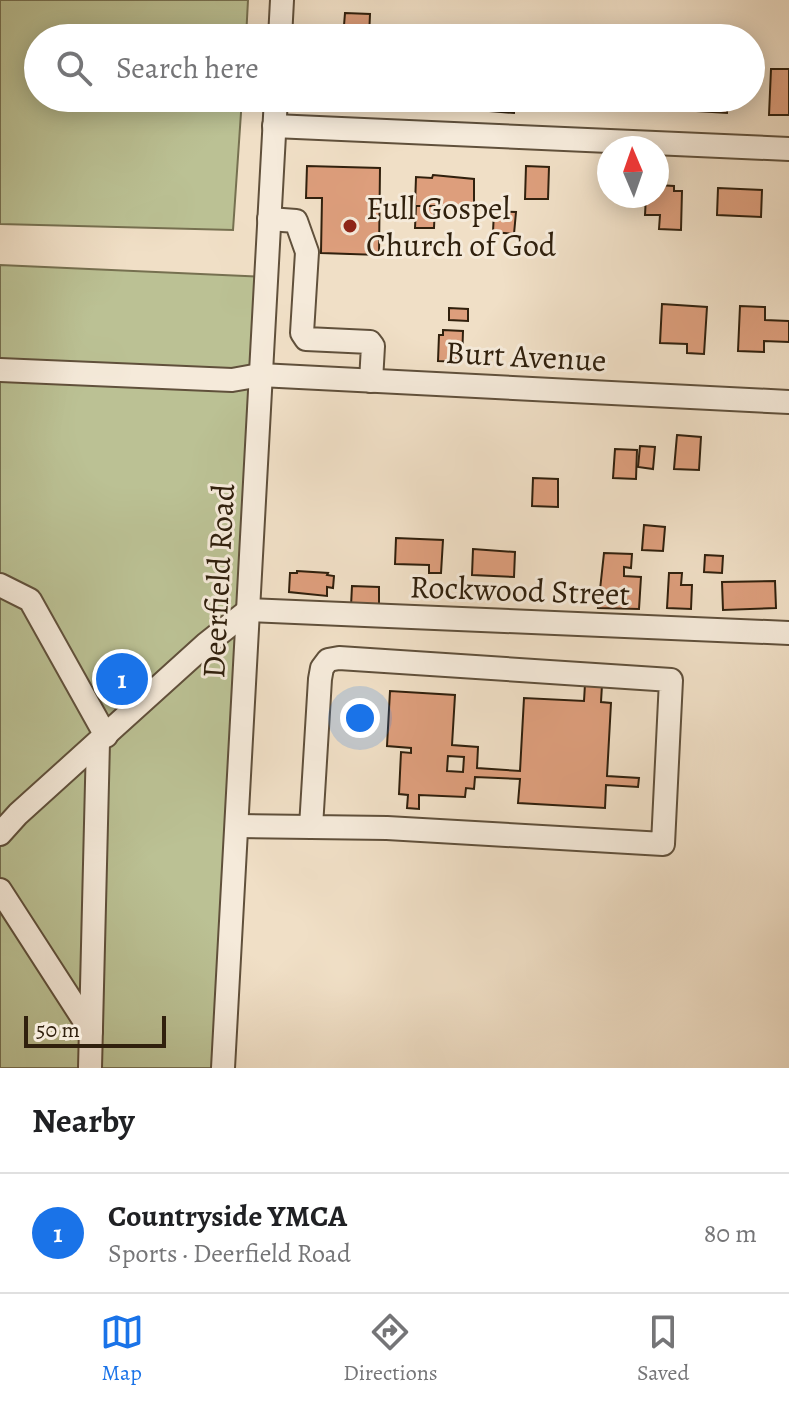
<!DOCTYPE html>
<meta charset="utf-8">
<style>
body{margin:0;font-family:Alegreya,serif;background:#f2f2f2;color:#202124}
.compass{position:absolute;left:597px;top:136px;width:72px;height:72px;border-radius:50%;background:#fff;box-shadow:0 4px 20px #0003;rotate:358deg}
.scale{position:absolute;left:24px;bottom:20px;width:142px;box-sizing:border-box;padding-left:8px;border:4px solid #30200d;border-top:0;font-size:22px;line-height:28px;white-space:nowrap;color:#30200d;-webkit-text-stroke:6px #f5eada;paint-order:stroke}
.you{position:absolute;left:360px;top:718px;width:28px;height:28px;margin:-20px;border:6px solid #fff;border-radius:50%;background:#1a73e8;box-shadow:0 0 0 12px #1a73e833}
.badge{display:grid;place-items:center;width:52px;height:52px;border-radius:50%;background:#1a73e8;color:#fff;font-size:26px;font-weight:700}
.pin{position:absolute;translate:-50% -50%;border:4px solid #fff;box-shadow:0 2px 8px #0006}
.list{margin:0;padding:0;list-style:none}
h2{display:flex;justify-content:space-between;align-items:center;height:104px;margin:0;padding:0 32px;font-size:34px}
h2 small{font-size:26px;font-weight:400;color:#757577}
.list li{display:grid;grid-template-columns:52px 1fr auto;gap:24px;align-items:center;box-sizing:border-box;height:120px;padding:0 32px;border-top:2px solid #e0e0e0}
.list b{display:block;font-size:30px;white-space:nowrap}
.list p{margin:0;font-size:26px;white-space:nowrap;color:#757577}
.list em{font-size:26px;font-style:normal;color:#757577}
.icon{flex:none;width:44px;height:44px;fill:none;stroke:currentColor;stroke-width:2;stroke-linecap:round;stroke-linejoin:round}
.map{position:relative;flex:none;width:789px;height:1068px;overflow:hidden}
.search{position:absolute;background:#fff;box-shadow:0 4px 20px #0003;left:24px;right:24px;top:24px;height:88px;display:flex;align-items:center;gap:20px;box-sizing:border-box;padding:0 28px;border-radius:44px;color:#757577;font-size:30px}
.sheet{height:224px;background:#fff}
nav{display:flex;justify-content:space-around;align-items:center;box-sizing:border-box;height:112px;border-top:2px solid #e0e0e0;background:#fff;font-size:22px;color:#757577}
nav a{display:grid;justify-items:center;gap:4px}
nav .on{color:#1a73e8}
.map>svg:first-child{display:block}
.green{fill:#bbc194;stroke:#767050;stroke-width:2}
.building{fill:#dd9e7c;stroke:#30200d;stroke-width:2;fill-rule:evenodd}
.lines{fill:none;stroke-linecap:round;stroke-linejoin:round}
.minor-casing{stroke:#60503b;stroke-width:26}
.minor{stroke:#f5eada;stroke-width:22}
.poi-dot{fill:#8f2418;stroke:#f5eada;stroke-width:3}
.labels{text-anchor:middle;dominant-baseline:central;stroke-width:6;stroke-linejoin:round;paint-order:stroke}
.poi-label{font-size:32px;fill:#30200d;stroke:#f5eada;text-anchor:start}
.street-label{font-size:32px;fill:#30200d;stroke:#f5eada}
</style>
<div class="map">
<svg width="789" height="1068" viewBox="0 0 789 1068">
<rect width="100%" height="100%" fill="#f0dfc6"/>
<filter id="stains"><feTurbulence type="fractalNoise" baseFrequency=".0025" numOctaves="4"/><feColorMatrix values="0 0 0 0 .2 0 0 0 0 .09 0 0 0 0 .02 0 0 0 .5 -.17"/></filter>
<radialGradient id="worn" r=".72"><stop offset=".6" stop-color="#630" stop-opacity="0"/><stop offset="1" stop-color="#630" stop-opacity=".3"/></radialGradient>
<g class="green">
<path d="M0 0H248L246 38H38V98H242L233 230 0 224Z"/>
<path d="M0 265 266 277 223 1068H0Z"/>
</g>
<g class="building">
<path d="M345 13 370 14 369 38H343Z"/>
<path d="M771 69H789V115H769Z"/>
<path d="M491 98H515L514 113 490 111Z"/>
<path d="M687 98H728L727 113 697 111V107L687 106Z"/>
<path d="M307 166 380 168 379 255 321 253 322 198H306Z"/>
<path d="M526 166 549 167 548 199H525Z"/>
<path d="M433 175 474 179V207L415 206 416 177 432 178Z"/>
<path d="M657 185 674 186V191H682L681 230 659 229 660 215H645L646 196H657Z"/>
<path d="M718 188 762 190 761 217 717 215Z"/>
<path d="M416 206H435L434 228H415Z"/>
<path d="M494 211 516 212 514 234 493 232Z"/>
<path d="M662 304 707 307 704 354 687 353V344L660 343Z"/>
<path d="M740 306 765 307V320L789 321V342L764 341V352L738 351Z"/>
<path d="M449 308 468 309V321L449 320Z"/>
<path d="M443 330 463 331 462 362 438 361 439 335H443Z"/>
<path d="M677 435 701 437 699 470 674 469Z"/>
<path d="M640 446 655 447 653 469 638 467Z"/>
<path d="M615 449 637 450 636 479 613 478Z"/>
<path d="M533 478 558 479V507L532 506Z"/>
<path d="M644 525 665 527 663 551 642 550Z"/>
<path d="M396 538 443 540 441 573H429V565L395 564Z"/>
<path d="M473 549 515 552 514 577 472 575Z"/>
<path d="M604 553 632 554 631 568 624 567V576L641 577 639 609 598 608Z"/>
<path d="M705 555 723 556 722 573 704 572Z"/>
<path d="M297 571 328 573 327 575 334 576 333 588 327 587V596L289 592 290 573H297Z"/>
<path d="M669 573H682L681 585H692L691 609 667 608Z"/>
<path d="M775 581 776 608 723 610 722 582Z"/>
<path d="M352 586 379 587V606H351Z"/>
<path d="M585 684 602 685 601 702 611 703 607 776 639 778 638 787 606 785 605 808 518 803 520 779 475 777 474 789 466 788 465 797 419 795V809L407 808 408 795 399 794 401 752 411 753V748L387 746 390 691 455 695 452 745 478 747 477 768 520 771 524 698 584 701ZM448 756 464 757 463 772 447 771Z"/>
</g>
<g class="lines">
<defs>
<g id="minor">
<path d="M280 38 282 0"/>
<path d="M274 126 789 149"/>
<path d="M269 219 296 221 307 252 302 333 306 339 370 342 373 346 371 381"/>
<path d="M0 370 232 380 260 375 789 402"/>
<path d="M0 585 30 600 106 736"/>
<path d="M249 610 789 633"/>
<path d="M237 826 387 828 663 844 671 680 339 658 328 660 322 668 320 679 311 827"/>
<path d="M0 834 18 814 206 644 249 610"/>
<path d="M0 890 91 1031"/>
<path d="M90 1068 98 742"/>
<path d="M223 1068 276 98"/>
</g>
</defs>
<use href="#minor" class="minor-casing"/>
<use href="#minor" class="minor"/>
</g>
<circle class="poi-dot" cx="350" cy="226" r="8"/>
<g class="labels">
<g class="poi-label">
<text x="366" y="208">Full Gospel<tspan x="366" dy="37">Church of God</tspan></text>
</g>
<g class="street-label">
<text transform="translate(526 356) rotate(3)">Burt Avenue</text>
<text transform="translate(218 581) rotate(-87)">Deerfield Road</text>
<text transform="translate(520 590) rotate(2)">Rockwood Street</text>
</g>
</g>
<rect width="100%" height="100%" filter="url(#stains)"/>
<rect width="100%" height="100%" fill="url(#worn)"/>
</svg>
<svg class="compass" viewBox="-18 -18 36 36"><path d="M0-13l5 13h-10z" fill="#e53935"/><path d="M0 13l5-13h-10z" fill="#757577"/></svg>
<div class="scale">50 m</div>
<div class="you"></div>
<div class="pin badge" style="left:122px;top:679px">1</div>
<div class="search"><svg class="icon" aria-label="search" viewBox="0 0 24 24"><circle cx="10" cy="10" r="6"/><path d="M15 15l6 6"/></svg>Search here</div>
</div>
<section class="sheet">
<h2>Nearby<small></small></h2>
<ul class="list">
<li><span class="badge">1</span><div><b>Countryside YMCA</b><p>Sports · Deerfield Road</p></div><em>80 m</em></li>
</ul>
</section>
<nav>
<a class="on"><svg class="icon" aria-label="map" viewBox="0 0 24 24"><path d="M3 6l6-2 6 2 6-2v14l-6 2-6-2-6 2zM9 4v14M15 6v14"/></svg>Map</a>
<a><svg class="icon" aria-label="directions" viewBox="0 0 24 24"><path d="M12 3l9 9-9 9-9-9zM9 14v-3h6M13 9l2 2-2 2"/></svg>Directions</a>
<a><svg class="icon" aria-label="saved" viewBox="0 0 24 24"><path d="M7 4h10v16l-5-4-5 4z"/></svg>Saved</a>
</nav>
